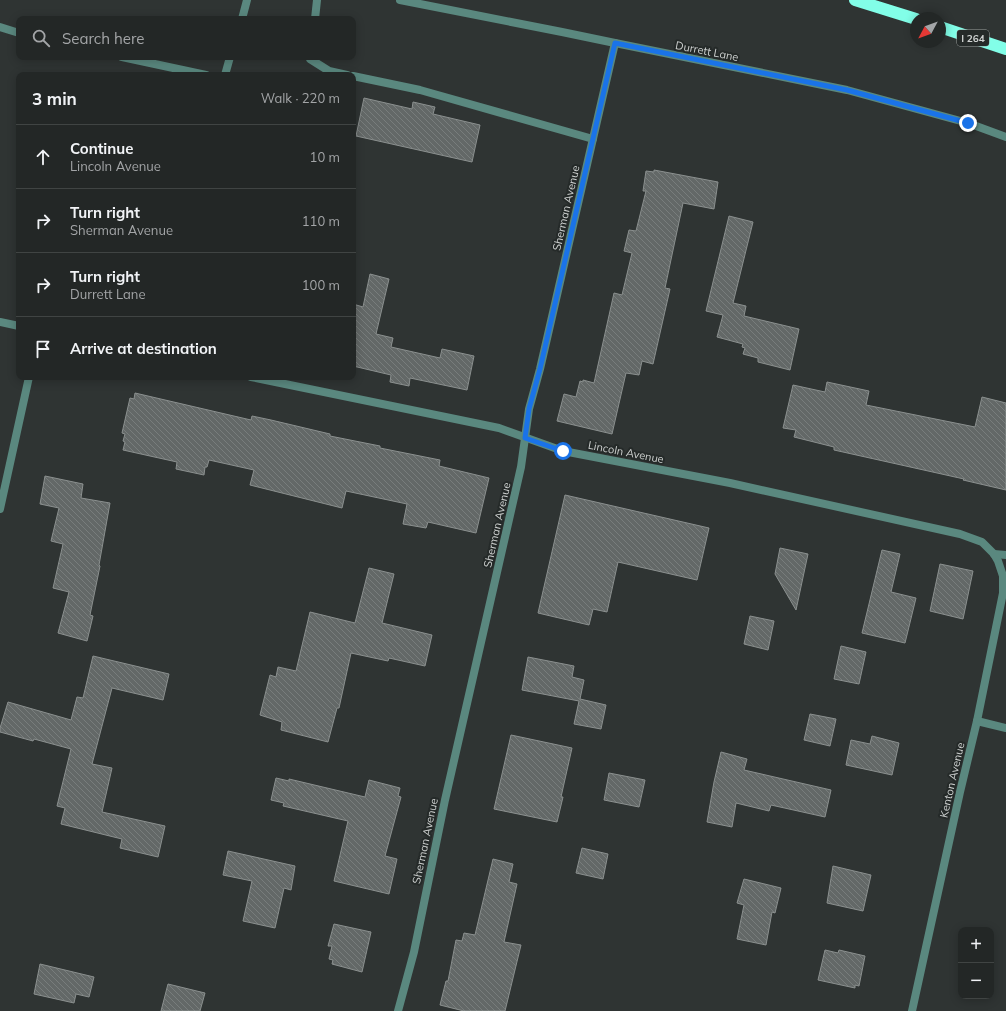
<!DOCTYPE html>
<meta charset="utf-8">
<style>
body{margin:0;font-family:Mulish,sans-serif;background:#2b2f2e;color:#f1f3f6}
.controls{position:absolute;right:12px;bottom:12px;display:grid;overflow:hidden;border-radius:8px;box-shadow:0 2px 10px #0003}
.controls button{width:36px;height:36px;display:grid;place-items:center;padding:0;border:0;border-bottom:1px solid #404443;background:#232726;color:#f1f3f6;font:20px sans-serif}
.compass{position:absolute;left:910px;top:12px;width:36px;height:36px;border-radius:50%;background:#232726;box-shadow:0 2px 10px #0003;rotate:229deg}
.stop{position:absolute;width:12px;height:12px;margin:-9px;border:3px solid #1a73e8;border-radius:50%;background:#fff}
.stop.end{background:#1a73e8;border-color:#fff;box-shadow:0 1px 4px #0008}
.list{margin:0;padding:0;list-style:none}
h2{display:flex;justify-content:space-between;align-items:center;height:52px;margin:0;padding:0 16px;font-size:17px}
h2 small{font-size:13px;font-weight:400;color:#a3a5a7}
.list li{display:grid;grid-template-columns:26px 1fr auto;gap:12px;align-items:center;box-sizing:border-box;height:64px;padding:0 16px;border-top:1px solid #404443}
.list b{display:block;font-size:15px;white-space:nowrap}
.list p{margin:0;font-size:13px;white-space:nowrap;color:#a3a5a7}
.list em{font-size:13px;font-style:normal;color:#a3a5a7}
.icon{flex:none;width:22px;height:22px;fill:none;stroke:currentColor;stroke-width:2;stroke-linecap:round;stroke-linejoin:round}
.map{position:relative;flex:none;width:1006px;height:1011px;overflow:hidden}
.search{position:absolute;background:#232726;box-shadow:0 2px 10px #0003;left:16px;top:16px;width:340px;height:44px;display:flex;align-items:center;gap:10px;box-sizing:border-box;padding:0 14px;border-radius:8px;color:#a3a5a7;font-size:15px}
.panel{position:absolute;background:#232726;box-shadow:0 2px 10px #0003;left:16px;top:72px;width:340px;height:308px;border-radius:8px}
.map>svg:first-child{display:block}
.building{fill:url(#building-back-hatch);stroke:#8b908f}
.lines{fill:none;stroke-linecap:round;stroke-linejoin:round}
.lane{stroke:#5a887f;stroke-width:8}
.street{stroke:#5a887f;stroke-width:8}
.highway{stroke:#82fee8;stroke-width:12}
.route{stroke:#1a73e8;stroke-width:5}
.labels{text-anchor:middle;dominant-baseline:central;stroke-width:4;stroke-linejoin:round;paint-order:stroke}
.shield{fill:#252a29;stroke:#9ca09f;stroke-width:1}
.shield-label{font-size:10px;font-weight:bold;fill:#cfd2d1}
.street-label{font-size:11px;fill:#cfd2d1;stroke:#252a29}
</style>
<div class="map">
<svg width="1006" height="1011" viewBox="0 0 1006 1011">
<defs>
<pattern id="building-back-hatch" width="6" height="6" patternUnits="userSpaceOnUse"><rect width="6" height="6" fill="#636867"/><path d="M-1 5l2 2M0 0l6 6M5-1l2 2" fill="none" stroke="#787d7c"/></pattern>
</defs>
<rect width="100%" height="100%" fill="#2f3433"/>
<g class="building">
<path d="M364 98 412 109 413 102 435 107 433 114 480 125 472 162 356 136Z"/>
<path d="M654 170 718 182 714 209 683 203 665 288 670 289 653 364 642 361 639 375 626 373 612 434 557 421 564 394 576 397 580 381 583 382V380L594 383 614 293 622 295 632 253 624 251 629 230 636 231 646 191H643L646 171 654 172Z"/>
<path d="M729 216 753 222 733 303 746 306 744 316 799 329 790 370 758 362V358L743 354 745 348 742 347 743 344 717 337 723 315 706 311Z"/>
<path d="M370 274 389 279 376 334 393 338 391 347 440 358 442 349 474 356 467 390 410 378 409 386 390 382 391 375 353 366V304L363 307Z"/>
<path d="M827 382 869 391 866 405 975 427 982 397 1006 403V490L963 480 964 479 834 450V447L794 437 796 430 783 428 793 385 825 392Z"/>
<path d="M135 393 251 420 252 416 271 420 330 434V436L380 446V448L440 460 439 466 489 478 476 533 428 522 426 528 403 524 407 504 346 491 342 508 250 485 254 470 209 460 207 467H205L204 475 176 469 177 462 123 450 125 442 123 441 125 434 122 433 130 398 134 399Z"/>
<path d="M45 476 83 484 81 498 110 503 99 565 100 566 90 615 93 616 87 641 58 633 69 592 53 588 63 544 51 541 59 508 40 504Z"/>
<path d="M565 495 709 528 697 580 618 562 607 612 593 609 589 625 538 613Z"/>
<path d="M780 548 808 554 796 610 775 574Z"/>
<path d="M882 550 900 554 891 592 916 598 905 643 862 633Z"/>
<path d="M940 564 973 571 963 619 930 611Z"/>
<path d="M369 568 394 574 382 623 432 635 425 666 389 658 388 661 351 653 339 708H337L328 742 281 730 282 722 260 715 270 675 276 677 278 667 296 671 310 612 355 623Z"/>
<path d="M750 616 774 621 768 650 744 644Z"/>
<path d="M841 646 866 652 859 684 834 679Z"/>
<path d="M93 656 169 674 163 700 112 688 92 764 112 768 102 812 165 826 158 857 120 848 122 839 61 824 65 808 57 806 71 749 34 739 33 741 0 732V728L8 702 71 720 77 697 83 698Z"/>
<path d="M528 657 574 666 572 677 584 680 580 699 606 705 601 729 574 724 579 701 522 690Z"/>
<path d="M810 714 836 719 830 746 804 740Z"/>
<path d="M511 735 572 748 561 797H563L557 822 494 809Z"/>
<path d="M872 736 899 743 892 775 846 765 851 740 870 744Z"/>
<path d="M721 752 747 759 744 770 831 790 825 817 771 805 769 811 736 803 732 827 707 822 714 782Z"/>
<path d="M609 773 645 780 639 807 604 800Z"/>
<path d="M276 778 289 781V779L365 797 369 780 400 788 398 796 401 797 385 856 397 859 389 894 334 881 348 821 283 806 284 803 271 800Z"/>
<path d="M582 848 608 854 603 879 576 873Z"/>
<path d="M228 851 295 866 291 890 284 888 275 928 243 921 252 881 223 875Z"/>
<path d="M493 859 513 864 509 882 517 884 504 942 521 945 505 1011H464L440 1005 446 981H448L456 940 462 941 464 933 475 935Z"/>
<path d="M833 866 871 875 863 911 827 903Z"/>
<path d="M744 879 781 888 775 913 772 912 766 945 737 939 744 905 737 903Z"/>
<path d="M334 924 371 932 362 972 332 964 333 960 329 959 332 946H328Z"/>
<path d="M825 950 838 953 839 950 865 956 859 986 855 985V988L818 980Z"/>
<path d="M40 964 94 977 89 997 76 994 74 1003 34 994Z"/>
<path d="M168 984 205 993 200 1011H161Z"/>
</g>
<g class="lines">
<g class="lane">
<path d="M242 19 247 0"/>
<path d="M315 19 317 0"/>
<path d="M0 27 19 33"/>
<path d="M122 57 206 75"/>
<path d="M310 57V59L329 71 347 75"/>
<path d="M225 75 230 57"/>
<path d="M353 76 420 90 593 139"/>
<path d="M994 554 1006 555"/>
</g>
<g class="street">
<path d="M400 0 562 32 615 43 847 90 968 123 1006 137"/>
<path d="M0 322 19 326"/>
<path d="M251 377 499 428 563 451 730 483 960 534 982 542 994 554 998 561 1003 576V593L977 721 960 792 912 1011"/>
<path d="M0 509 29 377"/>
<path d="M977 721 1006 728"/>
<path d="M398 1011 414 952 445 800 521 467 529 409 540 369 615 43"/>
</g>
<g class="highway">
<path d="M855 0 916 19"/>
<path d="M940 27 1006 49"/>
</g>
</g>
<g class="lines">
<path class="route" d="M563 451 525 438 529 409 540 369 615 43 847 90 968 123"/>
</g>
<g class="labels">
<rect class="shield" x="957" y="30" width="32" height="16" rx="3"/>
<g class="shield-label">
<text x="973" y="38">I 264</text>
</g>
<g class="street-label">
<text transform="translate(707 51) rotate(11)">Durrett Lane</text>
<text transform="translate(566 208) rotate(-77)">Sherman Avenue</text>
<text transform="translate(626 452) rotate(11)">Lincoln Avenue</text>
<text transform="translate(497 525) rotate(-77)">Sherman Avenue</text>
<text transform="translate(952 780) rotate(-77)">Kenton Avenue</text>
<text transform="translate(425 841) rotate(-78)">Sherman Avenue</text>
</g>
</g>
</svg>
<div class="controls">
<button>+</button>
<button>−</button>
</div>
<svg class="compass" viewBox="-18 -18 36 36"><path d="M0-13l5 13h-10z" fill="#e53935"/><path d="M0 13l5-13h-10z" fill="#a3a5a7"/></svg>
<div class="stop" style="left:563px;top:451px"></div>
<div class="stop end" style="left:968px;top:123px"></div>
<div class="search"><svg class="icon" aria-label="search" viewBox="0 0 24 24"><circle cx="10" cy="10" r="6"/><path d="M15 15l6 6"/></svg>Search here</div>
<section class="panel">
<h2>3 min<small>Walk · 220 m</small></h2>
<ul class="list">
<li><svg class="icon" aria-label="ahead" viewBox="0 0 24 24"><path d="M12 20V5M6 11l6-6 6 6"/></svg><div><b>Continue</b><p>Lincoln Avenue</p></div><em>10 m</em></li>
<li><svg class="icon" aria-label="right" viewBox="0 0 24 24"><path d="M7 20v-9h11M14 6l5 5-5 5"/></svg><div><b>Turn right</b><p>Sherman Avenue</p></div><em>110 m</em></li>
<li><svg class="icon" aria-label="right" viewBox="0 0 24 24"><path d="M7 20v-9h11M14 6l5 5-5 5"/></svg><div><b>Turn right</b><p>Durrett Lane</p></div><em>100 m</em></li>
<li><svg class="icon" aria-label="arrive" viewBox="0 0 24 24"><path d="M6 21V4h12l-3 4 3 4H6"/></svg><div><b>Arrive at destination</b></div></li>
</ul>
</section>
</div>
